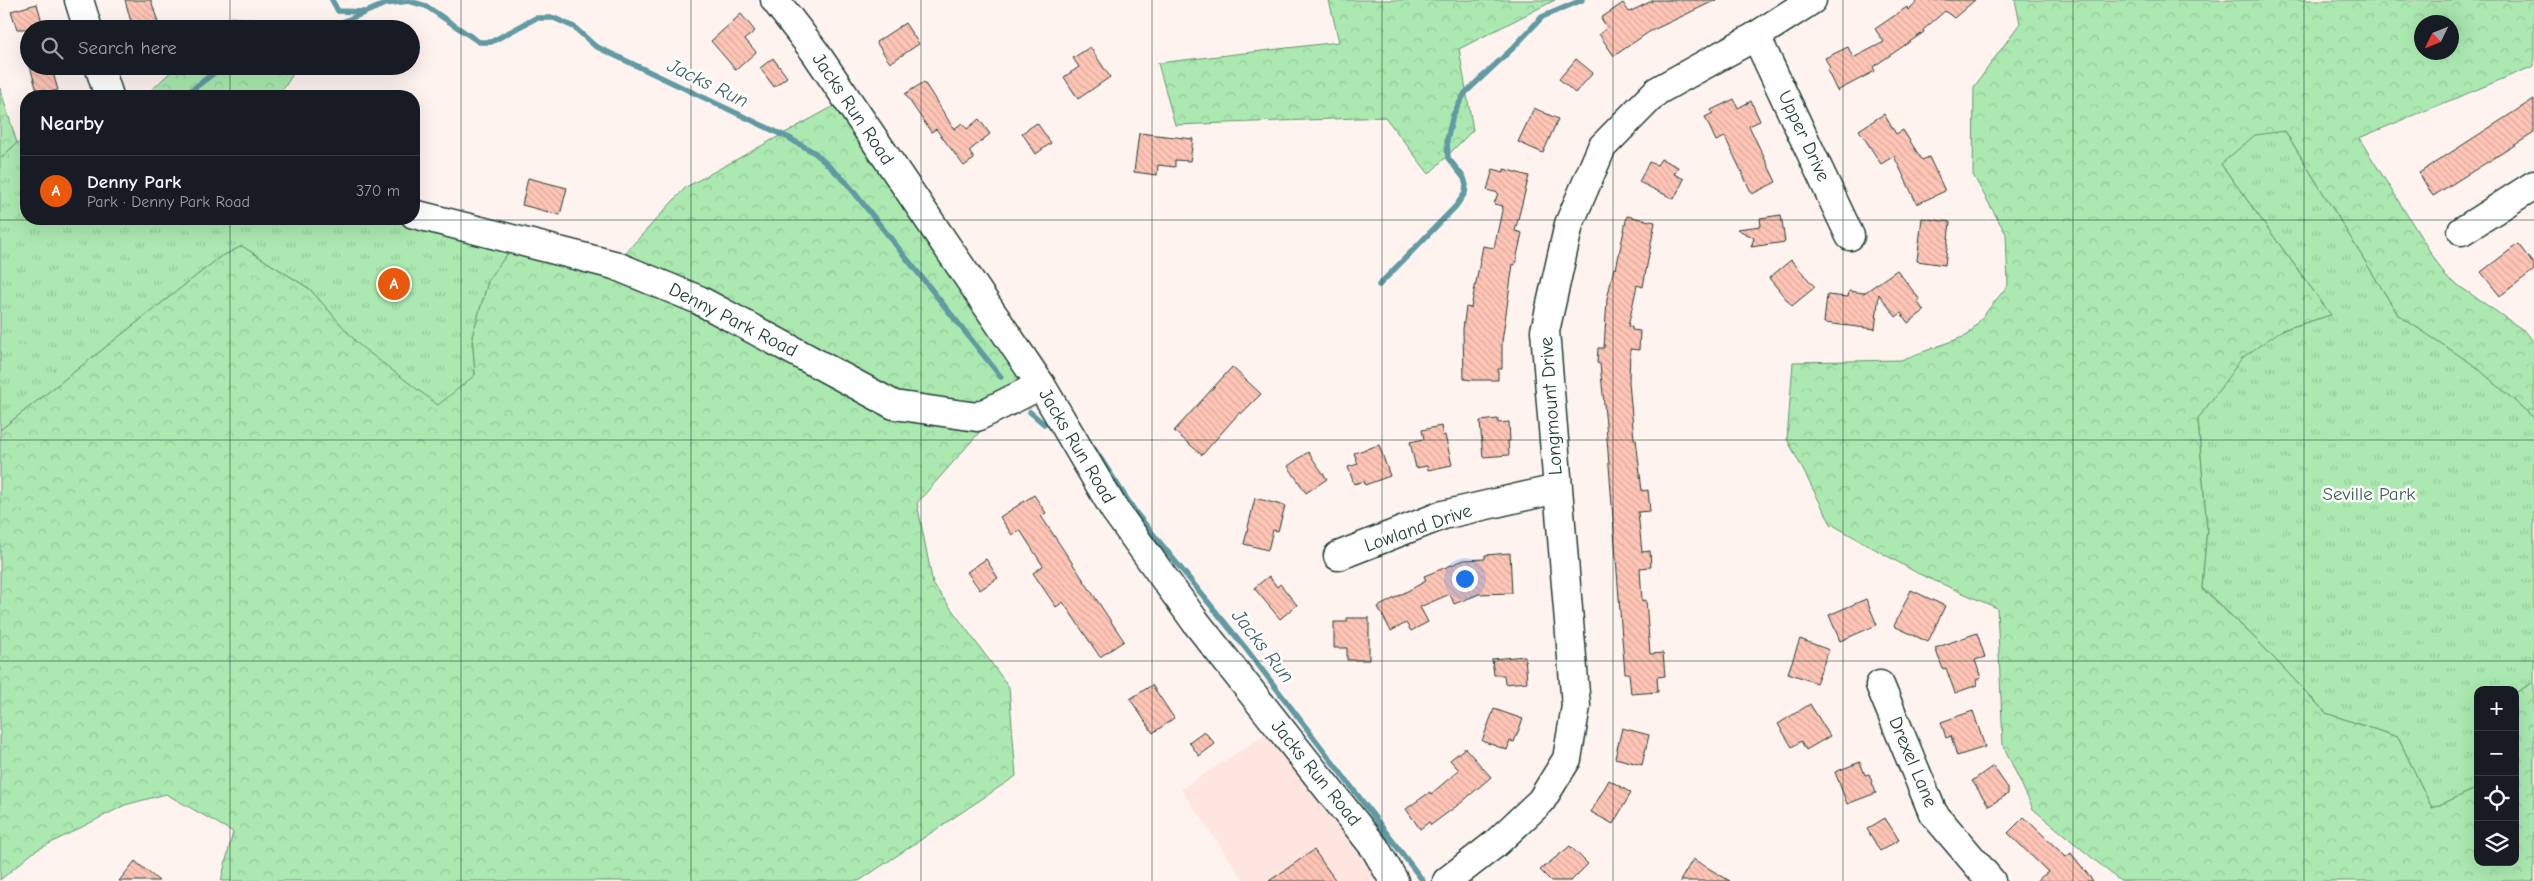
<!DOCTYPE html>
<meta charset="utf-8">
<style>
body{margin:0;font-family:"Comic Neue",sans-serif;background:#242831;color:#f1f3f6}
.controls{position:absolute;right:15px;bottom:15px;display:grid;overflow:hidden;border-radius:10px;box-shadow:0 5px 20px #0002}
.controls button{width:45px;height:45px;display:grid;place-items:center;padding:0;border:0;border-bottom:1px solid #363941;background:#171b24;color:#f1f3f6;font:25px sans-serif}
.compass{position:absolute;left:2414px;top:15px;width:45px;height:45px;border-radius:50%;background:#171b24;box-shadow:0 5px 20px #0002;rotate:227deg}
.you{position:absolute;left:1464px;top:578px;width:18px;height:18px;margin:-12px;border:4px solid #fff;border-radius:50%;background:#1a73e8;box-shadow:0 0 0 8px #1a73e833}
.badge{display:grid;place-items:center;width:32px;height:32px;border-radius:50%;background:#ea580c;color:#fff;font-size:16px;font-weight:700}
.pin{position:absolute;translate:-50% -50%;border:2px solid #fff;box-shadow:0 1px 5px #0006}
.list{margin:0;padding:0;list-style:none}
h2{display:flex;justify-content:space-between;align-items:center;height:65px;margin:0;padding:0 20px;font-size:21px}
h2 small{font-size:16px;font-weight:400;color:#9ea1a6}
.list li{display:grid;grid-template-columns:32px 1fr auto;gap:15px;align-items:center;box-sizing:border-box;height:70px;padding:0 20px;border-top:1px solid #363941}
.list b{display:block;font-size:19px;white-space:nowrap}
.list p{margin:0;font-size:16px;white-space:nowrap;color:#9ea1a6}
.list em{font-size:16px;font-style:normal;color:#9ea1a6}
.icon{flex:none;width:28px;height:28px;fill:none;stroke:currentColor;stroke-width:2;stroke-linecap:round;stroke-linejoin:round}
.map{position:relative;flex:none;width:2534px;height:881px;overflow:hidden}
.search{position:absolute;background:#171b24;box-shadow:0 5px 20px #0002;left:20px;top:20px;width:400px;height:55px;display:flex;align-items:center;gap:12px;box-sizing:border-box;padding:0 18px;border-radius:28px;color:#9ea1a6;font-size:19px}
.panel{position:absolute;background:#171b24;box-shadow:0 5px 20px #0002;left:20px;top:90px;width:400px;height:135px;border-radius:20px}
.map>svg:first-child{display:block}
.built{fill:#ffe5df}
.forest{fill:url(#forest-crowns);stroke:#659372;fill-rule:evenodd}
.park{fill:url(#park-tufts);stroke:#659372}
.lines{fill:none;stroke-linecap:round;stroke-linejoin:round}
.stream{stroke:#609aa2;stroke-width:5.5}
.building{fill:url(#building-back-hatch);stroke:#1f3d34}
.minor-casing{stroke:#1f3d34;stroke-width:31}
.minor{stroke:#fff;stroke-width:28}
.grid{fill:none;stroke:#1f3d34;stroke-width:1;stroke-opacity:0.55}
.labels{text-anchor:middle;dominant-baseline:central;stroke-width:5;stroke-linejoin:round;paint-order:stroke}
.street-label{font-size:19px;fill:#1f3d34;stroke:#fff}
.park-label{font-size:19px;fill:#3b5f4d;stroke:#fff}
.water-label{font-size:20px;font-style:italic;fill:#3a6462;stroke:#fff}
</style>
<div class="map">
<svg width="2534" height="881" viewBox="0 0 2534 881">
<defs>
<pattern id="forest-crowns" width="20" height="18" patternUnits="userSpaceOnUse" patternTransform="scale(1.25)"><rect width="20" height="18" fill="#abe9b0"/><path d="M2 6a3 3 0 1 1 6 0M12 15a3 3 0 1 1 6 0" fill="none" stroke="#93c998"/></pattern>
<pattern id="park-tufts" width="24" height="20" patternUnits="userSpaceOnUse" patternTransform="scale(1.25)"><rect width="24" height="20" fill="#abe9b0"/><path d="M3 7l-1-3M5 7V3M7 7l1-3M15 17l-1-3M17 17v-4M19 17l1-3" fill="none" stroke="#93c998"/></pattern>
<pattern id="building-back-hatch" width="6" height="6" patternUnits="userSpaceOnUse" patternTransform="scale(1.25)"><rect width="6" height="6" fill="#ffc5b6"/><path d="M-1 5l2 2M0 0l6 6M5-1l2 2" fill="none" stroke="#daaa9d"/></pattern>
</defs>
<rect width="100%" height="100%" fill="#fff3f0"/>
<filter id="ink" filterUnits="userSpaceOnUse"><feTurbulence type="fractalNoise" baseFrequency=".02" numOctaves="2"/><feDisplacementMap in="SourceGraphic" scale="10" xChannelSelector="R" yChannelSelector="G"/><feConvolveMatrix kernelMatrix="1 2 1 2 8 2 1 2 1" color-interpolation-filters="sRGB"/></filter>
<g filter="url(#ink)">
<path class="built" d="M1266 734 1377 872 1383 881H1244L1181 789Z"/>
<g class="forest">
<path d="M1329 0H1555L1459 49 1473 130 1429 174 1385 117 1175 125 1158 63 1339 42Z"/>
<path d="M2015 0H2534V66L2359 138 2446 277 2526 332 2534 342V418L2475 366 2398 315 2285 131 2221 164 2331 315 2282 330 2198 420 2207 528 2202 589 2253 636 2326 713 2398 737 2432 808 2478 788V862H2515V693L2534 682V881H2120L2033 809 2003 745 1997 608 1917 573 1831 524 1787 439 1793 362 1901 360 1968 335 2008 285 2006 234 1973 175 1974 87 2020 23ZM2422 22H2452V52H2422Z"/>
<path d="M231 17 287 23 290 29H217Z"/>
<path d="M177 66H298L279 96H145Z"/>
<path d="M0 88 17 143 0 159Z"/>
<path d="M847 99 1041 385 985 426 917 503 933 584 1009 687 1016 776 859 881H221L233 832 166 794 125 805 35 851 0 880V430L220 257 242 246 310 289 359 345 475 375 472 336 489 278 518 240 614 265 686 187Z"/>
</g>
<g class="park">
<path d="M2285 131 2398 315 2475 366 2534 418V682L2515 693V690H2478V788L2432 808 2398 737 2326 713 2253 636 2202 588 2207 528 2198 419 2242 358 2282 330 2331 315 2221 164 2255 135Z"/>
<path d="M26 140V219H401L512 248 489 278 472 336 475 375 438 405 359 345 310 289 242 246 220 257 0 430V159L17 143Z"/>
</g>
<g class="lines">
<g class="stream">
<path d="M332 0 338 11 365 12"/>
<path d="M326 29 385 4 409 1 426 6 479 42H491L536 18H554L574 27 595 46 789 138 815 153 845 181 1001 377"/>
<path d="M184 96 223 66"/>
<path d="M1379 285 1456 206 1465 193 1466 185 1464 178 1448 158 1447 140 1453 115 1465 93 1513 48 1542 17 1582 0"/>
<path d="M1030 412 1044 424"/>
<path d="M1095 450 1136 513 1247 650 1423 881"/>
</g>
</g>
<g class="building">
<path d="M125 0H151L160 29H133Z"/>
<path d="M1654 0H1716L1649 32 1614 56 1599 34 1607 28 1601 18 1623 3 1629 12Z"/>
<path d="M1919 0H1975L1954 18 1945 11 1923 30 1924 32 1873 67 1875 71 1837 91 1827 70 1830 68 1825 58 1848 47 1853 58 1884 42 1875 29 1907 7 1908 10Z"/>
<path d="M37 4 44 29H17L11 11Z"/>
<path d="M741 14 755 31 745 39 756 52 736 70 711 41Z"/>
<path d="M905 23 919 44 890 63 876 42Z"/>
<path d="M1090 47 1110 77 1078 99 1064 77 1079 67 1073 58Z"/>
<path d="M773 58 787 77 774 87 760 68Z"/>
<path d="M1576 59 1593 73 1575 93 1559 79Z"/>
<path d="M30 66H51L58 90 38 95Z"/>
<path d="M924 82 954 129 962 123 967 129 979 119 990 134 969 151 974 159 964 166 936 129 931 132 905 94Z"/>
<path d="M1734 99 1738 108 1751 101 1760 121 1749 126 1776 182 1752 194 1725 137 1716 141 1705 117 1713 113 1711 110Z"/>
<path d="M2534 99V133L2433 196 2419 173Z"/>
<path d="M1534 108 1558 119 1543 153 1518 142Z"/>
<path d="M1884 114 1896 134 1903 130 1922 160 1929 157 1945 191 1917 204 1894 156 1881 164 1859 130Z"/>
<path d="M1037 123 1051 143 1036 154 1022 133Z"/>
<path d="M1139 133 1193 139 1190 161 1175 160V167L1158 165 1157 175 1134 172Z"/>
<path d="M1661 159 1678 167 1674 174 1684 179 1674 199 1639 182 1649 162 1657 165Z"/>
<path d="M1493 169 1504 172V169L1529 176 1515 231 1522 233 1515 265 1513 264 1502 342V369H1498V380H1472L1464 379 1463 329 1466 307 1471 308 1483 246 1494 248 1503 206 1494 204 1498 193 1487 190Z"/>
<path d="M528 178 567 188 560 215 522 205Z"/>
<path d="M1781 215 1785 242 1751 247 1754 238 1737 229 1761 226 1760 218Z"/>
<path d="M1627 216 1655 222 1643 287 1637 285 1628 327H1632V330L1640 331 1639 350 1630 349 1629 382 1634 439H1636L1642 491 1648 490 1650 511 1638 512 1642 552 1650 551 1651 567 1640 568 1642 601 1646 600 1650 654 1663 653 1665 676 1657 677 1658 692 1631 694 1629 673H1625L1622 638 1606 425 1600 364 1597 363 1598 348H1604L1607 299 1614 268 1616 269Z"/>
<path d="M1922 218 1950 222 1945 265 1917 261Z"/>
<path d="M2518 244 2534 265V270L2500 296 2481 272Z"/>
<path d="M1791 260 1815 287 1792 306 1769 278Z"/>
<path d="M1897 270 1920 300 1917 301 1924 311 1908 323 1901 313 1896 317 1879 294 1875 329 1824 323 1827 295 1848 297 1849 291 1864 293Z"/>
<path d="M1232 367 1261 394 1241 414 1240 412 1202 455 1174 431Z"/>
<path d="M1498 419V423L1509 422 1510 441H1508L1509 455 1483 457 1480 421Z"/>
<path d="M1441 426 1443 436 1445 435 1452 465 1428 470 1427 466 1416 468 1410 442 1424 439 1422 430Z"/>
<path d="M1379 445 1390 476 1365 485 1364 481 1354 484 1348 467 1358 464 1354 453Z"/>
<path d="M1308 452 1327 479 1306 493 1288 466Z"/>
<path d="M1034 495 1046 513 1041 516 1124 641 1100 657 1063 602 1056 607 1033 573 1043 566 1020 530 1012 535 1000 517Z"/>
<path d="M1255 498 1285 506 1278 531 1273 530 1268 550 1244 544Z"/>
<path d="M1510 553 1512 593 1479 594 1454 604 1450 594 1420 607 1428 622 1411 631 1406 623 1391 631 1378 607 1426 581 1424 576 1464 560 1485 559V555Z"/>
<path d="M986 559 998 578 980 590 967 572Z"/>
<path d="M1269 576 1277 587 1280 584 1297 605 1280 619 1254 588Z"/>
<path d="M1911 590 1945 606 1928 642 1894 626Z"/>
<path d="M1866 599 1877 625 1840 641 1829 615Z"/>
<path d="M1347 618H1369V660H1347V648H1334V622H1347Z"/>
<path d="M1977 633 1985 657 1975 660 1981 678 1976 680 1977 685 1955 693 1946 668 1943 669 1935 648Z"/>
<path d="M1800 639 1829 650 1816 683 1788 673Z"/>
<path d="M1525 656 1527 682 1505 684 1504 675H1494L1492 659Z"/>
<path d="M1152 685 1174 718 1153 733 1130 699Z"/>
<path d="M1810 704 1830 736 1806 750 1801 741 1792 747 1778 724Z"/>
<path d="M1494 709 1523 719 1514 742 1510 741 1507 750 1482 741Z"/>
<path d="M1973 711 1985 747 1957 756 1951 736 1946 738 1941 722Z"/>
<path d="M1622 728 1649 735 1642 765 1615 758Z"/>
<path d="M1204 731 1215 744 1199 756 1189 742Z"/>
<path d="M1465 748 1491 777 1462 802 1431 825 1429 822 1420 829 1406 809 1430 792 1431 794 1459 770 1450 760Z"/>
<path d="M1860 762 1865 775 1869 774 1876 793 1847 804 1835 772Z"/>
<path d="M1993 766 2008 788V794L1989 806 1972 781Z"/>
<path d="M1609 780 1631 793 1613 824 1591 812Z"/>
<path d="M2024 817 2066 857 2071 853 2093 881H2036L2048 872 2008 833Z"/>
<path d="M1885 818 1899 840 1880 851 1867 829Z"/>
<path d="M1570 846 1588 864 1571 881H1551L1540 870Z"/>
<path d="M1314 850 1336 881H1269Z"/>
<path d="M1693 859 1730 881H1680Z"/>
<path d="M135 861 159 881H119Z"/>
</g>
<g class="lines">
<defs>
<g id="minor">
<path d="M79 0 88 29"/>
<path d="M775 0 815 52 1041 385 1114 509 1195 621 1375 848 1394 881"/>
<path d="M1756 36 1850 236"/>
<path d="M99 66 109 96"/>
<path d="M414 214 614 265 699 300 894 405 977 417 1041 385"/>
<path d="M2462 231 2534 185"/>
<path d="M1338 556 1443 515 1557 489"/>
<path d="M1880 685 1933 813 1991 881"/>
<path d="M1447 881 1495 844 1541 801 1567 759 1576 706 1545 331 1569 224 1602 147 1657 91 1756 36 1812 0"/>
</g>
</defs>
<use href="#minor" class="minor-casing"/>
<use href="#minor" class="minor"/>
</g>
</g>
<path class="grid" d="M230 0V29M461 0V881M691 0V881M921 0V881M1152 0V881M1382 0V881M1613 0V881M1843 0V881M2073 0V881M2304 0V881M230 66V96M230 219V881M0 220H2534M0 440H2534M0 661H2534"/>
<g class="labels">
<g class="street-label">
<text transform="translate(853 109) rotate(56)">Jacks Run Road</text>
<text transform="translate(1804 136) rotate(65)">Upper Drive</text>
<text transform="translate(733 320) rotate(27)">Denny Park Road</text>
<text transform="translate(1551 406) rotate(-94)">Longmount Drive</text>
<text transform="translate(1077 446) rotate(59)">Jacks Run Road</text>
<text transform="translate(1418 528) rotate(-19)">Lowland Drive</text>
<text transform="translate(1913 762) rotate(67)">Drexel Lane</text>
<text transform="translate(1316 773) rotate(51)">Jacks Run Road</text>
</g>
<g class="park-label">
<text x="2369" y="494">Seville Park</text>
</g>
<g class="water-label">
<text transform="translate(708 83) rotate(26)">Jacks Run</text>
<text transform="translate(1263 646) rotate(52)">Jacks Run</text>
</g>
</g>
</svg>
<div class="controls">
<button>+</button>
<button>−</button>
<button><svg class="icon" aria-label="locate" viewBox="0 0 24 24"><circle cx="12" cy="12" r="6"/><path d="M12 2v4M12 18v4M2 12h4M18 12h4"/></svg></button>
<button><svg class="icon" aria-label="layers" viewBox="0 0 24 24"><path d="M12 4l9 5-9 5-9-5zM3 14l9 5 9-5"/></svg></button>
</div>
<svg class="compass" viewBox="-18 -18 36 36"><path d="M0-13l5 13h-10z" fill="#e53935"/><path d="M0 13l5-13h-10z" fill="#9ea1a6"/></svg>
<div class="you"></div>
<div class="pin badge" style="left:394px;top:284px">A</div>
<div class="search"><svg class="icon" aria-label="search" viewBox="0 0 24 24"><circle cx="10" cy="10" r="6"/><path d="M15 15l6 6"/></svg>Search here</div>
<section class="panel">
<h2>Nearby<small></small></h2>
<ul class="list">
<li><span class="badge">A</span><div><b>Denny Park</b><p>Park · Denny Park Road</p></div><em>370 m</em></li>
</ul>
</section>
</div>
